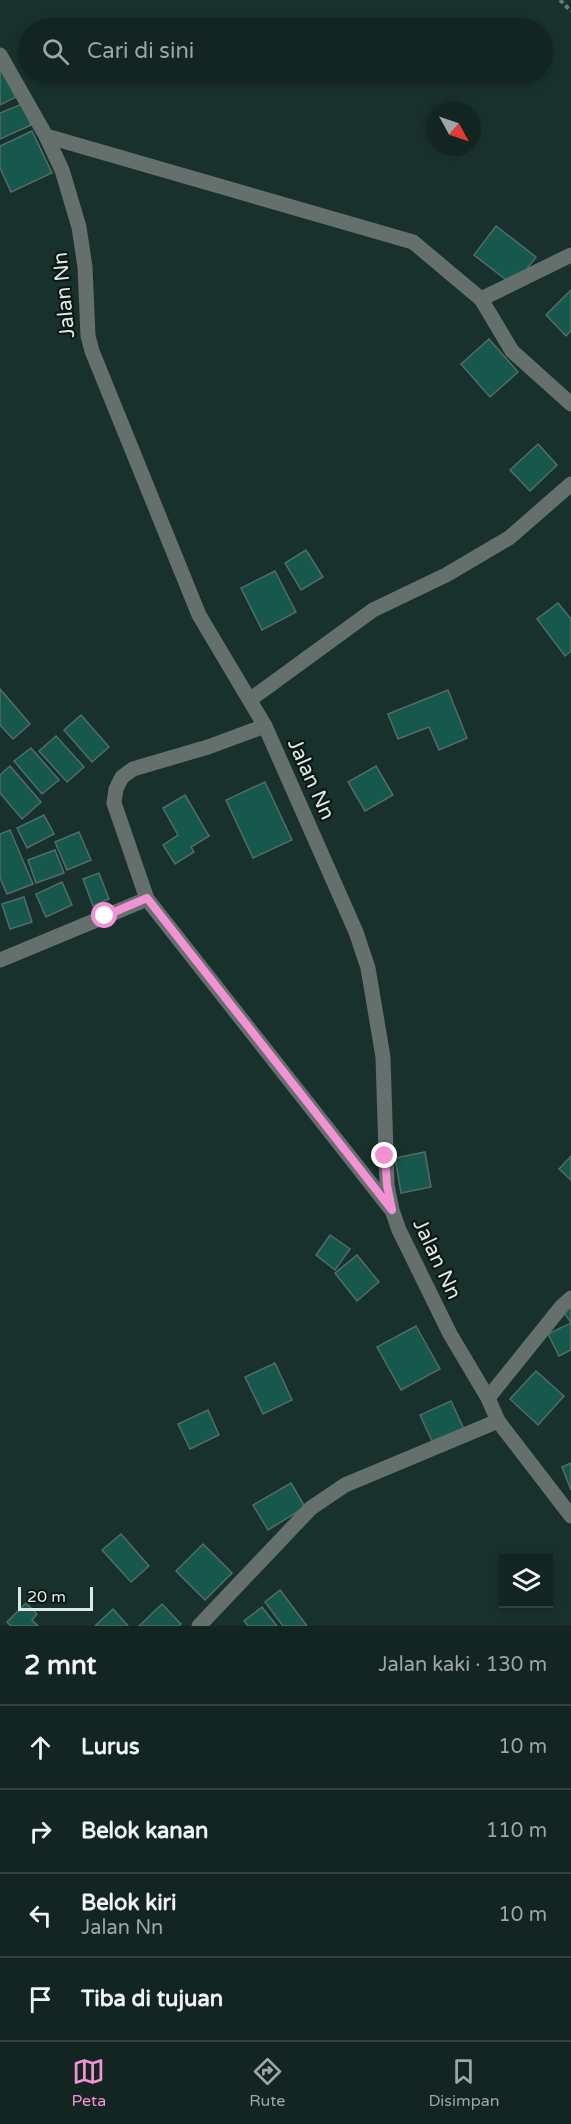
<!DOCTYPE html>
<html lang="id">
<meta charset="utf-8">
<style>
body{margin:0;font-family:"Varela Round",sans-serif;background:#20312e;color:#f1f3f6}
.controls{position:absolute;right:18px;bottom:18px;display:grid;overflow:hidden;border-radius:0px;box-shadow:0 3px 9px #0003}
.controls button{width:54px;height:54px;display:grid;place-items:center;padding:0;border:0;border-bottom:2px solid #32423f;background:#132521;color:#f1f3f6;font:30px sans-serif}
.compass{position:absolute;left:427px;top:102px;width:54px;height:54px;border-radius:50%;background:#132521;box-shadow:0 3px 9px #0003;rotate:130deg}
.scale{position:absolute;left:18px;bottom:15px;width:75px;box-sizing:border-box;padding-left:6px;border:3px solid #dceae6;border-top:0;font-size:16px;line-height:21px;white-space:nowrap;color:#dceae6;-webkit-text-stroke:4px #0c1714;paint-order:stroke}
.stop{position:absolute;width:18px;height:18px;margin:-14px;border:4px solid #f391d5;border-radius:50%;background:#fff}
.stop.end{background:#f391d5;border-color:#fff;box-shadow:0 2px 6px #0008}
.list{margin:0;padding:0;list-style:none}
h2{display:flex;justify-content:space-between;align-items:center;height:78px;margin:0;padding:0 24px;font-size:26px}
h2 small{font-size:20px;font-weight:400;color:#9da5a5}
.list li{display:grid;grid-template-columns:39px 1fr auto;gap:18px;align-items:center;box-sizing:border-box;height:84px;padding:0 24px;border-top:2px solid #32423f}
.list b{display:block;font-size:22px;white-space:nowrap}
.list p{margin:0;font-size:20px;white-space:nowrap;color:#9da5a5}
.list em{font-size:20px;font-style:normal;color:#9da5a5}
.icon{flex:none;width:33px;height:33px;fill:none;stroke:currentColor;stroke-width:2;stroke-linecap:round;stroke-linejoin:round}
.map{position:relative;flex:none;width:571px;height:1626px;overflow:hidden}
.search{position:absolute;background:#132521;box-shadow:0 3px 9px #0003;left:18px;right:18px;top:18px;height:66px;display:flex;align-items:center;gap:15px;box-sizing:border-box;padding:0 21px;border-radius:33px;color:#9da5a5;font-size:22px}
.sheet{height:414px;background:#132521}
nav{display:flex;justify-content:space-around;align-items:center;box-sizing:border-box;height:84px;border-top:2px solid #32423f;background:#132521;font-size:16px;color:#9da5a5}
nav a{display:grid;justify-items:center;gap:3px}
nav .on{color:#f391d5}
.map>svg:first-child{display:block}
.building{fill:#17584c;stroke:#526c66;stroke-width:1.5}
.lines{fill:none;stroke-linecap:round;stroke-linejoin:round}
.path{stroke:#647874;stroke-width:4;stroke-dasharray:4.5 3;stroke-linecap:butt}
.minor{stroke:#65706d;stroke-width:15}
.route{stroke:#f391d5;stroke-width:8}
.labels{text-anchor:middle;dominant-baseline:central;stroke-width:4.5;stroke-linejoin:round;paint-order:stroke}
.street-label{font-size:21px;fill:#dceae6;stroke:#0c1714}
</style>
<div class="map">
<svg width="571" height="1626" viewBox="0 0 571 1626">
<rect width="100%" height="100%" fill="#19312c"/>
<g class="building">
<path d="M0 65 16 97 0 105Z"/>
<path d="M22 104 31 125 0 139V113Z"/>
<path d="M32 131 52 173 11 192 0 168V146Z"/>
<path d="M496 226 536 257 514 286 474 255Z"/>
<path d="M571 290V331L566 336 546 315Z"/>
<path d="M489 339 518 372 490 397 461 364Z"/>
<path d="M538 444 557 465 530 491 510 470Z"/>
<path d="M306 550 323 577 301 590 285 563Z"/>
<path d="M275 571 296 612 262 630 241 588Z"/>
<path d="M558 603 571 619V651L565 656 537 619Z"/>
<path d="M0 689 30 724 13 739 0 725Z"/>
<path d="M448 690 467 738 439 750 429 727 398 739 388 714Z"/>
<path d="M81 715 109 747 92 762 64 730Z"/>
<path d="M56 736 84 767 67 782 39 751Z"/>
<path d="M31 748 59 780 42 794 14 761Z"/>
<path d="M10 766 41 802 22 819 0 793V775Z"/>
<path d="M376 766 393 795 365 811 348 782Z"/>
<path d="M265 782 292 840 253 858 226 800Z"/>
<path d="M185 795 209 836 191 847 194 852 175 864 163 845 178 835 163 808Z"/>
<path d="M44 815 54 834 27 848 17 828Z"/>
<path d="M10 830 33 884 7 894 0 878V834Z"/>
<path d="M79 832 91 860 67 870 55 842Z"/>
<path d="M55 850 64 873 36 883 28 860Z"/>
<path d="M99 873 109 899 93 906 83 879Z"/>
<path d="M62 882 72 905 46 917 36 894Z"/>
<path d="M24 897 32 922 10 929 2 904Z"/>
<path d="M425 1152 431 1187 401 1193 395 1158Z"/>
<path d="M571 1156V1180L559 1169Z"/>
<path d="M330 1235 350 1249 335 1270 316 1255Z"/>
<path d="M357 1255 379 1282 357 1301 335 1273Z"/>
<path d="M571 1301V1323L561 1308Z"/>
<path d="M571 1323V1350L559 1356 548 1334Z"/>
<path d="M416 1326 440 1369 401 1390 377 1347Z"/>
<path d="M275 1363 292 1400 263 1414 245 1377Z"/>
<path d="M536 1371 564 1396 538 1425 510 1399Z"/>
<path d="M451 1401 464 1429 433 1443 420 1415Z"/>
<path d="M208 1410 219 1435 190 1449 178 1424Z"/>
<path d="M571 1463V1490L562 1467Z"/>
<path d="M291 1483 305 1507 268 1530 253 1505Z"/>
<path d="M121 1534 149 1566 131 1582 102 1550Z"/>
<path d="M203 1544 232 1573 205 1600 176 1571Z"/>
<path d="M280 1590 307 1626H283L265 1602Z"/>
<path d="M26 1603 37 1614 32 1620 38 1626H11L7 1622Z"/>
<path d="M162 1604 181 1624 179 1626H139Z"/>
<path d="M262 1607 277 1626H248L244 1621Z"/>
<path d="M113 1609 128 1626H95Z"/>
</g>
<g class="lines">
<path class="path" d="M560 0 571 11"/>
<g class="minor">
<path d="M0 55 46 136 62 170 79 227 85 267 88 336 92 351 199 615 265 726 356 932 368 968 383 1057 387 1185 392 1210 399 1230 450 1334 488 1398 498 1421 571 1516"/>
<path d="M46 136 413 242 481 299 512 351 571 404"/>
<path d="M481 299 571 255"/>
<path d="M251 699 373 610 446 575 509 538 571 484"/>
<path d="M147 899 390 1208"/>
<path d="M0 960 147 899 114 803 116 789 122 777 133 769 208 747 265 726"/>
<path d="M488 1398 562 1306 571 1298"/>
<path d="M199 1626 311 1508 345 1485 498 1421"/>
</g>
</g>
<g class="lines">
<path class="route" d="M105 916 147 898 392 1210 387 1185 385 1156"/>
</g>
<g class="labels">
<g class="street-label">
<text transform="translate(64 295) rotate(-95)">Jalan Nn</text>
<text transform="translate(311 779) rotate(66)">Jalan Nn</text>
<text transform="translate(437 1259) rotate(65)">Jalan Nn</text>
</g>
</g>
</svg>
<div class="controls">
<button><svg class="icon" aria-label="layers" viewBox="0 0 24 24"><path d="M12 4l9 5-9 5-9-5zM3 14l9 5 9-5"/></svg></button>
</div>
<svg class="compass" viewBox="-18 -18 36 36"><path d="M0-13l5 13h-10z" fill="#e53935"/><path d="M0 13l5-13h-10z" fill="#9da5a5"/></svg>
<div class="scale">20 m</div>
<div class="stop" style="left:105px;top:916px"></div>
<div class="stop end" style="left:385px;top:1156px"></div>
<div class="search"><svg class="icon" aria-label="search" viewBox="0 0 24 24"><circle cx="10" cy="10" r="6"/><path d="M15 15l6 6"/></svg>Cari di sini</div>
</div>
<section class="sheet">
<h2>2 mnt<small>Jalan kaki · 130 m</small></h2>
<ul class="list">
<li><svg class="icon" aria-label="ahead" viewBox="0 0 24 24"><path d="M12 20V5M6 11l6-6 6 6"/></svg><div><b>Lurus</b></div><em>10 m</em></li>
<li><svg class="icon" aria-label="right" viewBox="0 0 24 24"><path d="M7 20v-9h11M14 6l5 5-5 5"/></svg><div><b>Belok kanan</b></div><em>110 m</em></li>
<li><svg class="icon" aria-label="left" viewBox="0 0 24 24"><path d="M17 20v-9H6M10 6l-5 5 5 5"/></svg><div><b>Belok kiri</b><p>Jalan Nn</p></div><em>10 m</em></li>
<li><svg class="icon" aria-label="arrive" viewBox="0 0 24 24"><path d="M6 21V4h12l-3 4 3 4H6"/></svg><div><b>Tiba di tujuan</b></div></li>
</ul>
</section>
<nav>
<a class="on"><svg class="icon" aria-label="map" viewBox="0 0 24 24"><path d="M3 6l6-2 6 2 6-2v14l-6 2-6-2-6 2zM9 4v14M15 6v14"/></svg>Peta</a>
<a><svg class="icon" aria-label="directions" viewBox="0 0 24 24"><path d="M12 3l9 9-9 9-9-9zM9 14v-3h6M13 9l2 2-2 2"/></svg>Rute</a>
<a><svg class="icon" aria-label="saved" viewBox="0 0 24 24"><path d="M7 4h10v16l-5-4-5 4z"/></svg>Disimpan</a>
</nav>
